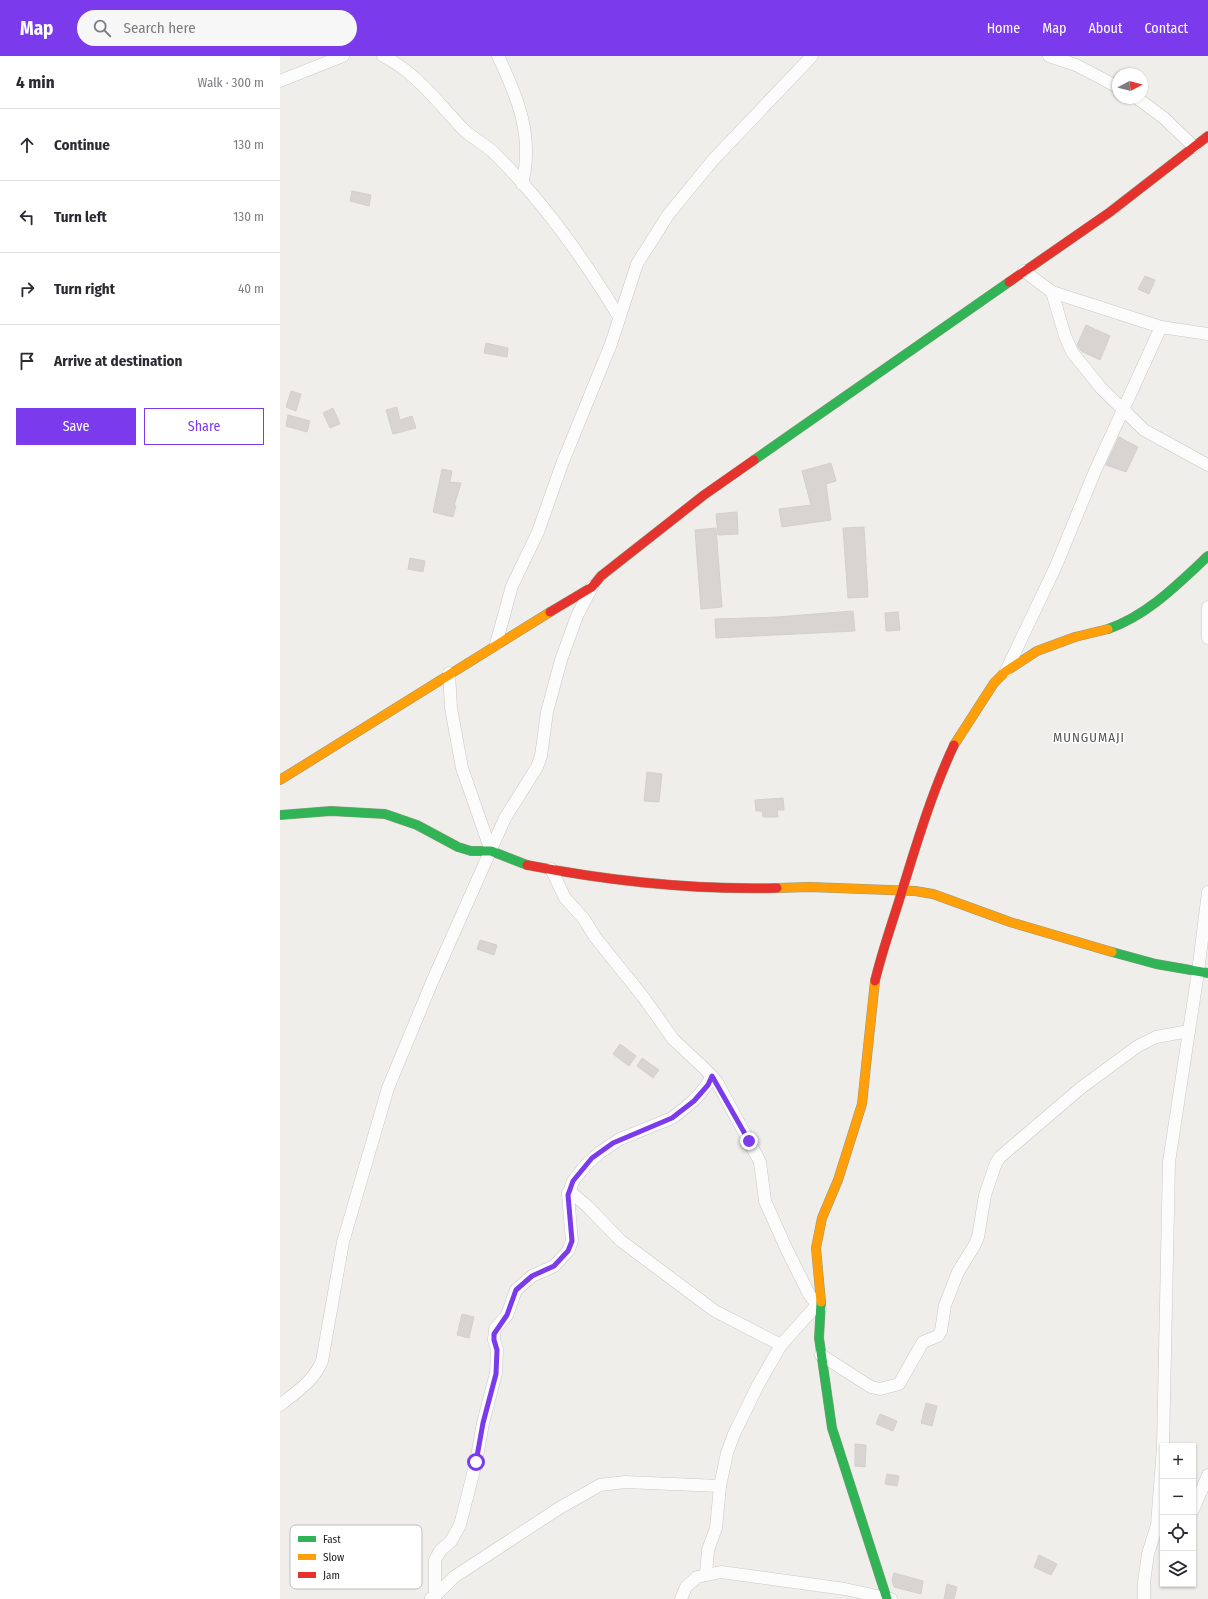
<!DOCTYPE html>
<meta charset="utf-8">
<style>
body{margin:0;font-family:"Fira Sans Condensed",sans-serif;background:#f7f7f7;color:#2b2b33}
.controls{position:absolute;right:12px;bottom:12px;display:grid;overflow:hidden;border-radius:0px;box-shadow:0 1px 3px #0004}
.controls button{width:36px;height:36px;display:grid;place-items:center;padding:0;border:0;border-bottom:1px solid #e1e1e2;background:#fff;color:#2b2b33;font:20px sans-serif}
.compass{position:absolute;left:832px;top:12px;width:36px;height:36px;border-radius:50%;background:#fff;box-shadow:0 1px 3px #0004;rotate:83deg}
.stop{position:absolute;width:12px;height:12px;margin:-9px;border:3px solid #7c3aed;border-radius:50%;background:#fff}
.stop.end{background:#7c3aed;border-color:#fff;box-shadow:0 1px 4px #0008}
.list{margin:0;padding:0;list-style:none}
h2{display:flex;justify-content:space-between;align-items:center;height:52px;margin:0;padding:0 16px;font-size:17px}
h2 small{font-size:13px;font-weight:400;color:#7c7c81}
.list li{display:grid;grid-template-columns:26px 1fr auto;gap:12px;align-items:center;box-sizing:border-box;height:72px;padding:0 16px;border-top:1px solid #e1e1e2}
.list b{display:block;font-size:15px;white-space:nowrap}
.list em{font-size:13px;font-style:normal;color:#7c7c81}
.actions{display:flex;gap:8px;padding:12px 16px}
.actions a{flex:1;padding:9px 0;border:1px solid #7c3aed;border-radius:0px;text-align:center;font-size:14px;color:#7c3aed}
.actions .main{background:#7c3aed;color:#fff}
.icon{flex:none;width:22px;height:22px;fill:none;stroke:currentColor;stroke-width:2;stroke-linecap:round;stroke-linejoin:round}
.map{position:relative;flex:none;width:928px;height:1543px;overflow:hidden}
header{display:flex;align-items:center;gap:24px;box-sizing:border-box;height:56px;padding:0 20px;background:#7c3aed;color:#fff}
header strong{font-size:19px}
nav{display:flex;gap:22px;margin-inline-start:auto;font-size:14px}
.search{width:280px;height:36px;background:#f7f7f7;display:flex;align-items:center;gap:10px;box-sizing:border-box;padding:0 14px;border-radius:22px;color:#7c7c81;font-size:15px}
main{display:flex}
aside{flex:1;background:#fff}
.map>svg:first-child{display:block}
.building{fill:#d7d4d2;stroke:#d3d0cc}
.lines{fill:none;stroke-linecap:round;stroke-linejoin:round}
.street-casing{stroke:#c9c8c7;stroke-width:13}
.fast-casing{stroke:#999a82;stroke-width:10}
.slow-casing{stroke:#999a82;stroke-width:10}
.jam-casing{stroke:#999a82;stroke-width:10}
.street{stroke:#fdfcfc;stroke-width:12}
.fast{stroke:#30b455;stroke-width:9}
.slow{stroke:#ff9f0a;stroke-width:9}
.jam{stroke:#e5322d;stroke-width:9}
.route{stroke:#7c3aed;stroke-width:5}
.labels{text-anchor:middle;dominant-baseline:central;stroke-width:3;stroke-linejoin:round;paint-order:stroke}
.quarter-label{font-size:13px;letter-spacing:1px;fill:#555;stroke:#fff}
.key{fill:#fff;stroke:#bdbdbd;stroke-width:1}
.key-label{font-size:11px;fill:#222}
</style>
<header>
<strong>Map</strong>
<div class="search"><svg class="icon" aria-label="search" viewBox="0 0 24 24"><circle cx="10" cy="10" r="6"/><path d="M15 15l6 6"/></svg>Search here</div>
<nav><a>Home</a><a>Map</a><a>About</a><a>Contact</a></nav>
</header>
<main>
<aside>
<h2>4 min<small>Walk · 300 m</small></h2>
<ul class="list">
<li><svg class="icon" aria-label="ahead" viewBox="0 0 24 24"><path d="M12 20V5M6 11l6-6 6 6"/></svg><div><b>Continue</b></div><em>130 m</em></li>
<li><svg class="icon" aria-label="left" viewBox="0 0 24 24"><path d="M17 20v-9H6M10 6l-5 5 5 5"/></svg><div><b>Turn left</b></div><em>130 m</em></li>
<li><svg class="icon" aria-label="right" viewBox="0 0 24 24"><path d="M7 20v-9h11M14 6l5 5-5 5"/></svg><div><b>Turn right</b></div><em>40 m</em></li>
<li><svg class="icon" aria-label="arrive" viewBox="0 0 24 24"><path d="M6 21V4h12l-3 4 3 4H6"/></svg><div><b>Arrive at destination</b></div></li>
</ul>
<div class="actions"><a class="main">Save</a><a>Share</a></div>
</aside>
<div class="map">
<svg width="928" height="1543" viewBox="0 0 928 1543">
<rect width="100%" height="100%" fill="#f0eeeb"/>
<g class="building">
<path d="M72 135 91 139 89 150 70 145Z"/>
<path d="M865 220 875 224 869 238 858 233Z"/>
<path d="M806 269 830 280 820 304 801 295 797 289Z"/>
<path d="M206 287 228 292 227 301 204 297Z"/>
<path d="M11 335 21 338 16 355 6 351Z"/>
<path d="M117 351 120 364 132 360 136 372 113 378 106 354Z"/>
<path d="M53 352 60 368 50 372 43 357Z"/>
<path d="M8 359 30 365 27 376 6 370Z"/>
<path d="M839 381 858 391 846 416 826 409Z"/>
<path d="M551 407 556 425 546 428 551 464 502 471 499 453 531 449 522 415Z"/>
<path d="M162 413 172 415 170 426 181 427 174 450H176L173 461 153 456Z"/>
<path d="M457 456 458 478 438 479 436 458Z"/>
<path d="M584 471 588 541 568 542 563 472Z"/>
<path d="M436 472 442 551 421 553 415 474Z"/>
<path d="M130 502 145 505 143 516 128 513Z"/>
<path d="M573 555 575 575 436 582 435 563 497 561Z"/>
<path d="M618 556 620 574 606 575 605 557Z"/>
<path d="M367 716 382 718 379 746 364 745Z"/>
<path d="M503 742 504 754H497L498 761H483L482 755H476L475 744Z"/>
<path d="M200 884 217 889 214 899 197 893Z"/>
<path d="M340 988 356 1000 349 1010 333 998Z"/>
<path d="M362 1002 379 1014 373 1022 357 1010Z"/>
<path d="M182 1258 194 1261 189 1282 177 1279Z"/>
<path d="M646 1347 657 1350 652 1370 641 1367Z"/>
<path d="M600 1358 617 1365 613 1375 596 1368Z"/>
<path d="M575 1388 586 1389 585 1411 575 1410Z"/>
<path d="M607 1418 619 1420 617 1430 605 1428Z"/>
<path d="M759 1499 777 1508 771 1519 754 1511Z"/>
<path d="M614 1517 643 1525 641 1538 614 1531 612 1524Z"/>
<path d="M667 1528 677 1531 674 1543H664Z"/>
</g>
<g class="lines">
<defs>
<g id="street">
<path d="M103 0C137 17 158 47 183 73 192 82 205 88 214 97 263 145 304 203 339 261"/>
<path d="M218 0C238 42 254 81 242 128"/>
<path d="M769 0 796 9 838 31"/>
<path d="M0 25 63 0"/>
<path d="M857 42 884 62 914 91"/>
<path d="M744 215 772 236 881 271 928 278"/>
<path d="M772 236 785 280 792 296 821 332 864 374 928 409"/>
<path d="M928 551V582"/>
<path d="M216 588 232 530 258 476 282 408 331 288 357 208 388 159 433 104 532 0"/>
<path d="M726 615 776 510 815 415 881 271"/>
<path d="M169 617 171 652 182 712 211 795"/>
<path d="M271 813 285 842 304 863 315 881 364 942 393 983 426 1014 437 1026 480 1106 485 1145 506 1192 529 1238 540 1253"/>
<path d="M288 1137H292L308 1151 341 1185 435 1255 501 1289"/>
<path d="M541 1299 591 1331 600 1333 619 1328 643 1286 658 1280 661 1275 665 1249 678 1216 694 1190 698 1181 705 1139 716 1107 720 1101 802 1031 858 990 876 981 909 975"/>
<path d="M0 1349C15 1337 34 1325 42 1305L63 1186 108 1032 152 926 225 762 257 711 261 700 267 656 281 604 297 560 312 531"/>
<path d="M913 1454 928 1419"/>
<path d="M426 1518 428 1494 436 1472 440 1430 447 1397 454 1378 478 1329 501 1289 536 1250"/>
<path d="M155 1540V1504L160 1495 171 1485 180 1469 196 1406 203 1367 216 1317 217 1294 214 1284 215 1273 227 1259 236 1234 252 1220 274 1210 288 1195 292 1185 288 1139 293 1125 305 1110 319 1097 340 1083 392 1062C408 1050 423 1038 432 1020"/>
<path d="M151 1542 155 1540 174 1521 281 1451 320 1429 345 1426 440 1430"/>
<path d="M401 1543 406 1531 417 1521 441 1516 565 1533 611 1543"/>
<path d="M864 1543V1526L868 1498 877 1469 883 1391 889 1106 918 916 928 836"/>
</g>
<g id="fast">
<path d="M474 404 729 226"/>
<path d="M828 573C868 559 898 528 928 500"/>
<path d="M0 759 51 755 105 758 137 769 178 791 191 795H211L247 809"/>
<path d="M832 896 876 908 928 917"/>
<path d="M541 1246 539 1282 552 1372 607 1543"/>
</g>
<g id="slow">
<path d="M674 689 714 627 725 616 757 595 795 581 828 573"/>
<path d="M0 724 270 556"/>
<path d="M497 832 530 831 635 835 653 838 730 866 832 896"/>
<path d="M541 1246 536 1192 542 1162 558 1124 582 1048 595 925"/>
</g>
<g id="jam">
<path d="M729 226 830 156 928 80"/>
<path d="M270 556 312 531 321 520 424 439 474 404"/>
<path d="M247 809C329 825 413 834 497 832"/>
<path d="M595 925C602 895 613 865 622 835 637 786 652 736 674 689"/>
</g>
</defs>
<use href="#street" class="street-casing"/>
<use href="#fast" class="fast-casing"/>
<use href="#slow" class="slow-casing"/>
<use href="#jam" class="jam-casing"/>
<use href="#street" class="street"/>
<use href="#fast" class="fast"/>
<use href="#slow" class="slow"/>
<use href="#jam" class="jam"/>
</g>
<g class="lines">
<path class="route" d="M196 1406 203 1367 216 1318 217 1294 214 1284V1278L227 1259 236 1234 252 1220 274 1210 288 1195 292 1185 288 1139 293 1125 312 1102 333 1087 392 1062 414 1045 428 1029 432 1020 469 1085"/>
</g>
<g class="labels">
<g class="quarter-label">
<text x="809" y="681">MUNGUMAJI</text>
</g>
</g>
<rect x="10" y="1469" width="132" height="64" rx="6" class="key"/>
<rect x="18" y="1480" width="18" height="6" fill="#30b455"/>
<rect x="18" y="1498" width="18" height="6" fill="#ff9f0a"/>
<rect x="18" y="1516" width="18" height="6" fill="#e5322d"/>
<g class="key-label">
<text x="43" y="1487">Fast</text>
<text x="43" y="1505">Slow</text>
<text x="43" y="1523">Jam</text>
</g>
</svg>
<div class="controls">
<button>+</button>
<button>−</button>
<button><svg class="icon" aria-label="locate" viewBox="0 0 24 24"><circle cx="12" cy="12" r="6"/><path d="M12 2v4M12 18v4M2 12h4M18 12h4"/></svg></button>
<button><svg class="icon" aria-label="layers" viewBox="0 0 24 24"><path d="M12 4l9 5-9 5-9-5zM3 14l9 5 9-5"/></svg></button>
</div>
<svg class="compass" viewBox="-18 -18 36 36"><path d="M0-13l5 13h-10z" fill="#e53935"/><path d="M0 13l5-13h-10z" fill="#7c7c81"/></svg>
<div class="stop" style="left:196px;top:1406px"></div>
<div class="stop end" style="left:469px;top:1085px"></div>
</div>
</main>
